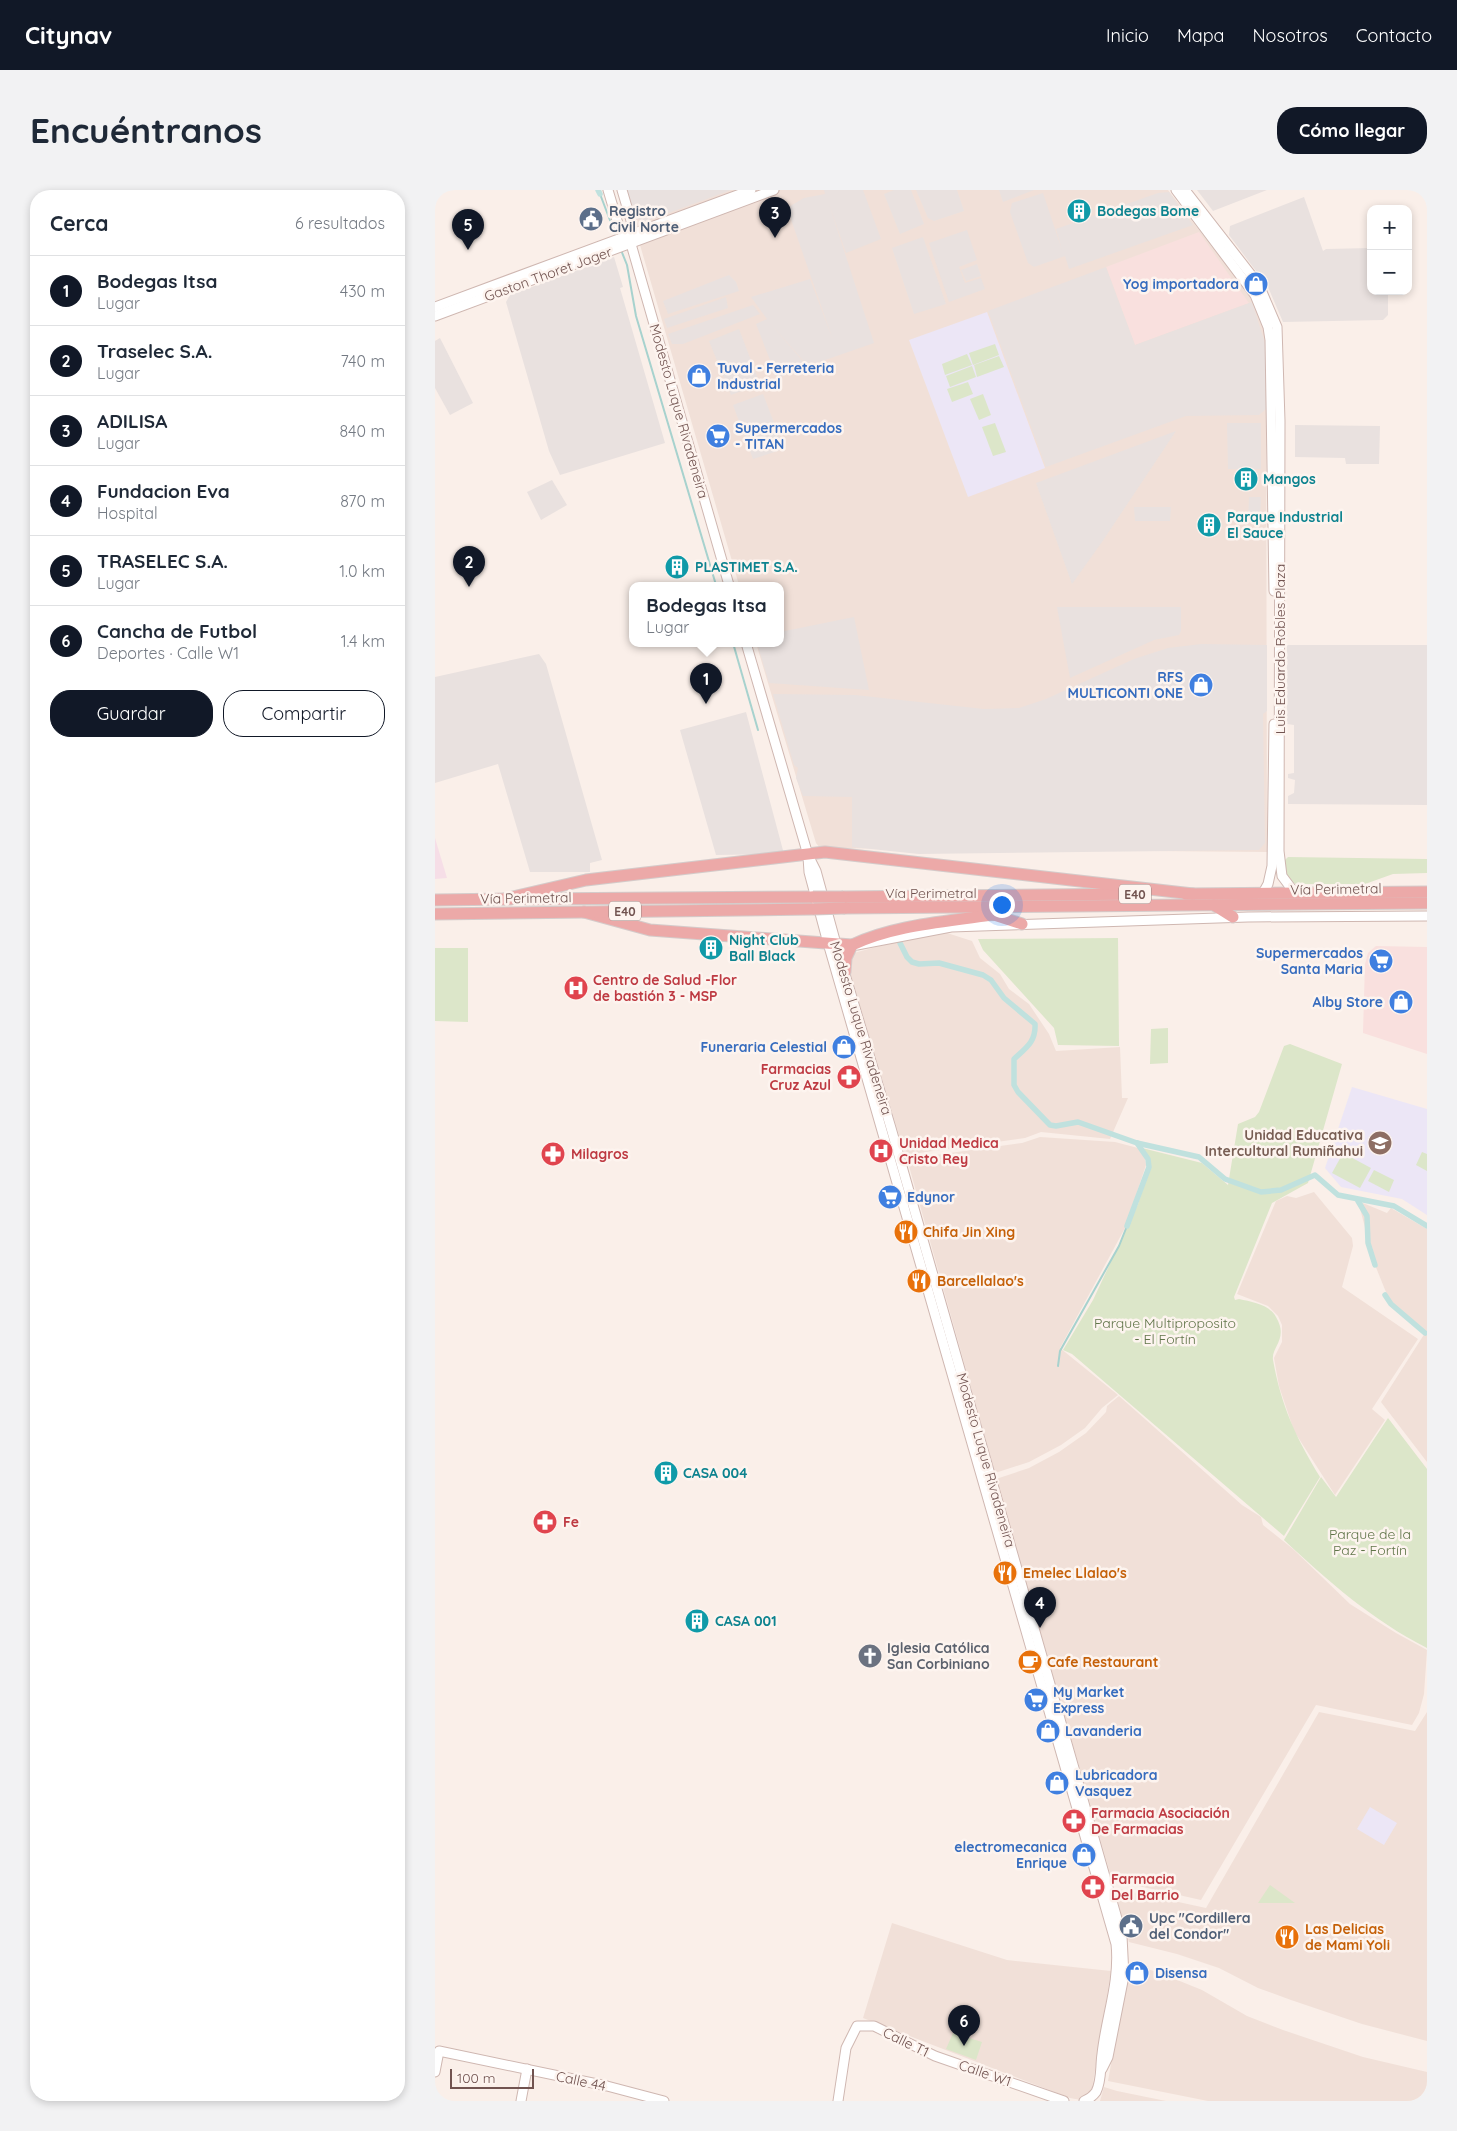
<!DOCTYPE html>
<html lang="es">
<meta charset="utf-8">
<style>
body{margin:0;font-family:Quicksand,sans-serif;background:#f2f2f3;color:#1f2937}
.controls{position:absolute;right:15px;top:15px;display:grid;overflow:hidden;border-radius:10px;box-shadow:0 2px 8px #0003}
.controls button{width:45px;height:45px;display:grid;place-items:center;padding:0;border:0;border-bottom:1px solid #e0e1e3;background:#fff;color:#1f2937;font:25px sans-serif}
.scale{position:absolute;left:15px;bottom:12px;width:84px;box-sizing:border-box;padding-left:5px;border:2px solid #715350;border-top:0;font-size:14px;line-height:18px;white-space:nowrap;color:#715350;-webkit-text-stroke:4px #fdf4ef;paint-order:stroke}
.you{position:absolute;left:566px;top:714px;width:18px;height:18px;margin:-12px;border:4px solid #fff;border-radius:50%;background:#1a73e8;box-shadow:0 0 0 8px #1a73e833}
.badge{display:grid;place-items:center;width:32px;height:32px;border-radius:50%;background:#111827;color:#fff;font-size:16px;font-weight:700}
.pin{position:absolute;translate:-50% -41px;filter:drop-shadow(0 1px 2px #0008)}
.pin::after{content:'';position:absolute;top:26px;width:18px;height:15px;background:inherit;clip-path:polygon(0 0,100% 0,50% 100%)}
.popup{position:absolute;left:194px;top:392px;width:155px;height:65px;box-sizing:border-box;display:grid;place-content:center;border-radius:10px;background:#fff;filter:drop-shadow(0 1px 4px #0005);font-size:16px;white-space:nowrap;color:#747a83}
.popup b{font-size:19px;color:#1f2937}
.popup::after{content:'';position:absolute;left:50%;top:100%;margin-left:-10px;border:10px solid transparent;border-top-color:#fff}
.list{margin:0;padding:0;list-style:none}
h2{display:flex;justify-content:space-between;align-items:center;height:65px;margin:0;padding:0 20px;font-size:21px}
h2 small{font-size:16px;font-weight:400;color:#747a83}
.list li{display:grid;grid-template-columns:32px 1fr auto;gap:15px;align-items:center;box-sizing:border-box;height:70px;padding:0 20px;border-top:1px solid #e0e1e3}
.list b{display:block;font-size:19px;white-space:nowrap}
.list p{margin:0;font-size:16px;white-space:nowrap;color:#747a83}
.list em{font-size:16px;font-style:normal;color:#747a83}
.actions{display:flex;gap:10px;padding:15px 20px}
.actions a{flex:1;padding:11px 0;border:1px solid #111827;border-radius:20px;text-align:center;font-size:18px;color:#111827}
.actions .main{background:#111827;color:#fff}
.map{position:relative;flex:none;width:992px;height:1911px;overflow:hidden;border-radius:20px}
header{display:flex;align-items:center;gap:30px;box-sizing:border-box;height:70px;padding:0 25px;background:#111827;color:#fff}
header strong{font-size:24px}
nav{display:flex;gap:28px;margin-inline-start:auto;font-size:18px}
.intro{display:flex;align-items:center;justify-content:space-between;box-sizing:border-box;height:120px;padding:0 30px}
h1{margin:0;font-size:35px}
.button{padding:12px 22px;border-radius:20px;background:#111827;color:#fff;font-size:18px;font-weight:700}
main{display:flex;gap:30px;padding:0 30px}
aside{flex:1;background:#fff;border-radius:20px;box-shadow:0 2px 8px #0003}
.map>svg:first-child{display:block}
.residential{fill:#f1e0d8}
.commercial{fill:#f9e0de}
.industrial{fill:#e9e1df}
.education{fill:#ece6f6}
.medical{fill:#f6dee7}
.green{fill:#dce6c9}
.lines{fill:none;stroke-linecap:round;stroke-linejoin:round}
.stream{stroke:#a7d2ce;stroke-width:2}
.canal{stroke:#c0e1de;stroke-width:5.5}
.secondary-casing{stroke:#cfb7b1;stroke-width:11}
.highway-casing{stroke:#d4cbca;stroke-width:13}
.secondary{stroke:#fff;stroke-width:9}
.highway{stroke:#eca9a8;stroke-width:11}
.highway-bridge-casing{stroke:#d4cbca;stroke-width:13;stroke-linecap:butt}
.highway-bridge{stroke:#eca9a8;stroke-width:11}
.labels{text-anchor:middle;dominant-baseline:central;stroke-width:5;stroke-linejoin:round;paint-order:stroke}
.shield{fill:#fdf4ef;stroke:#9b8380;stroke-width:1}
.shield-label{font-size:12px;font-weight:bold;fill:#715350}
.service-label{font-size:14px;font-weight:bold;fill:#4e5e75;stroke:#fdf4ef;text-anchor:start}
.culture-label{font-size:14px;font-weight:bold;fill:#0d838f;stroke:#fdf4ef;text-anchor:start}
.street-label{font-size:14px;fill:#715350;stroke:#fdf4ef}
.shop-label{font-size:14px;font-weight:bold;fill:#366cbe;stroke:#fdf4ef;text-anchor:start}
.health-label{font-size:14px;font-weight:bold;fill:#be3a42;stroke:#fdf4ef;text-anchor:start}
.education-label{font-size:14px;font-weight:bold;fill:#785e54;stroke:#fdf4ef;text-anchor:end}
.food-label{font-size:14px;font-weight:bold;fill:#c56008;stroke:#fdf4ef;text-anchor:start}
.park-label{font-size:14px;fill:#61754a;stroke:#fdf4ef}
.worship-label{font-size:14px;font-weight:bold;fill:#5b616d;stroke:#fdf4ef;text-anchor:start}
</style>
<header>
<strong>Citynav</strong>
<nav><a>Inicio</a><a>Mapa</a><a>Nosotros</a><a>Contacto</a></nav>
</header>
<div class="intro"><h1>Encuéntranos</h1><a class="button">Cómo llegar</a></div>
<main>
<aside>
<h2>Cerca<small>6 resultados</small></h2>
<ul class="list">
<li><span class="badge">1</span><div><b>Bodegas Itsa</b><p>Lugar</p></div><em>430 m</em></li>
<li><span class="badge">2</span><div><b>Traselec S.A.</b><p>Lugar</p></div><em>740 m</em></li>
<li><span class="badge">3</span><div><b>ADILISA</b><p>Lugar</p></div><em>840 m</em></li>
<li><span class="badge">4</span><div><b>Fundacion Eva</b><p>Hospital</p></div><em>870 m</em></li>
<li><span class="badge">5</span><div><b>TRASELEC S.A.</b><p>Lugar</p></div><em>1.0 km</em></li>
<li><span class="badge">6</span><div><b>Cancha de Futbol</b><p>Deportes · Calle W1</p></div><em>1.4 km</em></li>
</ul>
<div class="actions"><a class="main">Guardar</a><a>Compartir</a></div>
</aside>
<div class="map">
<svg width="992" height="1911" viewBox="0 0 992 1911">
<rect width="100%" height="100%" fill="#faefe9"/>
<g class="residential">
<path d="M189 0H733L813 103 826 129 831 146 832 662 385 658 381 653 321 453H345V395H304Z"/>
<path d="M512 743 537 751 545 768 565 784 574 799 594 814 614 844 621 861 685 857 687 908H693L675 949 606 942 590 948 470 965 415 782 416 768 419 763 470 749Z"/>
<path d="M605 947 680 952 703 958 710 968 711 975 690 1038 625 1158 683 1205 667 1218 650 1238 626 1255 594 1272 560 1283 472 969 587 953Z"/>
<path d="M879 1002 917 1048 918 1056 907 1097 983 1149 937 1219 950 1230 900 1305 859 1241 844 1196 839 1168 847 1152V1135L843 1126 833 1116 802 1104 841 1011 852 1006 861 1008Z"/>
<path d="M923 1011 952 1023 956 1018 992 1039V1272L946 1212 990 1143 955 1112 940 1075Z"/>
<path d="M684 1206 807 1315 826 1327 828 1335 858 1359 915 1414 961 1443 992 1460 989 1504 984 1523 977 1535 881 1515 766 1710 677 1690 561 1289 594 1278 624 1262 651 1243 671 1222 672 1216Z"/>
<path d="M884 1522 980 1541 992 1522V1851L927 1834 856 1810 823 1798 784 1778 742 1764 694 1752 679 1698 771 1718Z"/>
<path d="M457 1733 572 1770 676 1781 657 1899 654 1905 646 1910 635 1908 428 1828Z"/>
<path d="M694 1773 725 1783 767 1800 812 1826 848 1840 928 1867 992 1882V1911H773L673 1891Z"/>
<path d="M669 1897 682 1901 731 1911H665Z"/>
</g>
<g class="commercial">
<path d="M764 42 814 113 700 155 671 77Z"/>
<path d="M941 756 992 757V864L928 843 930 774 933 763Z"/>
</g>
<g class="industrial">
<path d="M192 0H296L209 32 199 27Z"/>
<path d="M389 0H428L446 49 411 63 394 14 439 153 373 176 334 132 372 176 342 188 321 134 332 129 316 107 375 89 398 150 352 18 369 8 390 4Z"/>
<path d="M459 0H476L489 34 465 44 449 4Z"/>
<path d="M481 0H522L529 21 499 31 493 28Z"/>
<path d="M564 0H599L568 12Z"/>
<path d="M762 0H832L778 21Z"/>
<path d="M734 2 758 35 634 79 630 66 599 77 593 73 575 22 577 13 608 3 627 60 621 39 723 3Z"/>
<path d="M869 7 888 61 891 59 936 58V101H953V125L948 130 848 132 833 97 794 45 795 36Z"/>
<path d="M532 40 542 70 524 77 530 93 546 88 550 99 514 112 494 53Z"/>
<path d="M488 47 511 114 479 124 457 58Z"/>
<path d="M179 67 188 97 185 98 230 253 125 285 114 261 71 112 75 105Z"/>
<path d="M542 74 546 86 531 91 526 80Z"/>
<path d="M671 77 700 155 817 112 830 153 831 219 824 225 751 226 611 277 553 121Z"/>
<path d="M294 85 301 92 304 101 233 124 228 111Z"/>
<path d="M291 107 293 118 232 138 229 129Z"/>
<path d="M318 115 325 124 248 154H237L233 144Z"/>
<path d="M304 139 325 194 296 205 274 151Z"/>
<path d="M5 148 38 213 15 225 0 198V151Z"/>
<path d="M328 204 349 259 318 269 298 215Z"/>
<path d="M792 233H826V279H793Z"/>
<path d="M860 235 945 236 944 274H911L910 268 860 267Z"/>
<path d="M741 241 667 352 637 394 601 293Z"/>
<path d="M117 290 132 315 106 330 92 302Z"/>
<path d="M814 307H826L825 331H813Z"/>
<path d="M699 317H736L735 331H700Z"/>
<path d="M622 417H746V441L744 445 719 450 635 488Z"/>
<path d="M419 427 434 500 334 493 322 453H345V442Z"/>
<path d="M766 454 832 455V521L828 524 830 653 824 660 484 664 417 657V607L368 606 361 588 363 578 359 575 338 504 420 505 549 519 584 518 611 509 699 469 733 458Z"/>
<path d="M852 455H992V615L853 614V606L859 603 860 590 853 588V584L859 583V535L852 534Z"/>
<path d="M104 464 111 474 167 670 155 673V682H95L63 574 0 593V487Z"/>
<path d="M311 522 349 664 281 665 245 540Z"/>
</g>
<g class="education">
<path d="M552 122 610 278 533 307 474 150Z"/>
<path d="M917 897 992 919V1025L967 1009 906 997 890 978Z"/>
<path d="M935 1617 962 1633 949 1655 922 1639Z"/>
</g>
<g class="medical">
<path d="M0 648 12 688 0 689Z"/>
<path d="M145 790H151V804L131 803V793H144Z"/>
</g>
<g class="green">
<path d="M560 154 564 165 538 175 534 163Z"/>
<path d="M532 164 537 175 510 185 507 174Z"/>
<path d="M564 166 569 177 542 187 539 175Z"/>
<path d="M537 176 541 187 515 197 511 186Z"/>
<path d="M533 192 538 204 517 212 512 199Z"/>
<path d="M548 204 556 225 544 230 535 209Z"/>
<path d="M560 233 571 262 558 266 547 237Z"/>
<path d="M853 667 992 669V683L958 684 930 694H861C850 691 850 681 849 671Z"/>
<path d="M683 748 684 856 623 855 619 838 548 760 543 749Z"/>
<path d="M0 758H33V832L0 831Z"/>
<path d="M733 838V873L715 874 716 839Z"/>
<path d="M855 854 907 874 873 993 837 1013 799 1107 800 1110 804 1109C817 1112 834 1114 841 1127 854 1149 836 1157 838 1170 846 1215 861 1248 885 1287L849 1346 637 1164 628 1160 658 1110 703 1014 715 976 714 967 707 958 767 973 793 995 803 934 820 927 824 922 849 856Z"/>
<path d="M987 962 992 964V981L981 975Z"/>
<path d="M908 963 936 978 925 998 897 983Z"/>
<path d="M939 980 959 990 954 1002 933 991Z"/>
<path d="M953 1228 992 1279V1458C937 1430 893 1391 849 1350L886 1287 901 1307Z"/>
<path d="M835 1695 860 1713H823Z"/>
<path d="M518 1843 547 1852 541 1870 511 1859Z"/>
</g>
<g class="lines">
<g class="stream">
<path d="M165 4 181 46"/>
<path d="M186 60 192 75 201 126 281 395"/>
<path d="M298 453 323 540"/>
<path d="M990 1143 992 1144"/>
<path d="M623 1176 625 1161 684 1056 692 1036"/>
</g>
<g class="canal">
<path d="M163 0 165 4"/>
<path d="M465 753 472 767 477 772 484 774 504 773 548 785 556 790 569 808 600 834C601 852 591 858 579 869V895L583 902 615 935 621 936 643 932 702 953 764 967 790 989 826 1002 846 1000 880 985 903 1005 959 1016 992 1036"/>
<path d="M923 1011 932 1026 933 1053 940 1075"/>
<path d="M692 1036 714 977 713 969 702 953"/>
<path d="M950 1105 956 1114 990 1143"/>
</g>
<defs>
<g id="secondary">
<path d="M173 0 184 37 194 47 196 54 294 395"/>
<path d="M187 0 197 34 194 47"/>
<path d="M741 0 820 105 833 137 835 150 839 401"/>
<path d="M750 0 824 95 842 137 845 231 844 661 847 686 859 702"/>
<path d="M0 117 316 0"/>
<path d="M0 126 339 0"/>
<path d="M311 453 373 665 381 681 401 754 456 938 687 1746 689 1786 673 1867 667 1879"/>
<path d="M373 667 374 682 393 753 681 1754C685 1792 671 1827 667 1864 665 1877 667 1890 661 1902 658 1906 654 1909 649 1911"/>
<path d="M828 703 833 694 837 676 839 534"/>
<path d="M422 755 516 737 813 727 992 726"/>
<path d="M0 1882 4 1861 172 1896 229 1911"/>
<path d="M86 1911 92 1879"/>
<path d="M403 1911 411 1858 422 1836H439L500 1866 629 1911"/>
</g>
<g id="highway">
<path d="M751 704 992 702"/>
<path d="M408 707 710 704"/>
<path d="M69 709 151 690 390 662 758 704"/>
<path d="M92 709 378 707"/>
<path d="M0 710 76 709"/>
<path d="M779 715 798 727"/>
<path d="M410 718 992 713"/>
<path d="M149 722 215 740 417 755C461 734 514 732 562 724"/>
<path d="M0 724 379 719"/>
<path d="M556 724 587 734"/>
<path d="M410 782 411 768 417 755"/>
</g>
</defs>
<use href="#secondary" class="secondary-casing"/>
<use href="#highway" class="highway-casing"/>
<use href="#secondary" class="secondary"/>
<use href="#highway" class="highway"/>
<defs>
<g id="highway-bridge">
<path d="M378 707H408"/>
<path d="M379 719 410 718"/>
</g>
</defs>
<use href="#highway-bridge" class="highway-bridge-casing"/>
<use href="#highway-bridge" class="highway-bridge"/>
</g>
<defs>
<symbol id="building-disc" viewBox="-11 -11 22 22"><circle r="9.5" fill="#0f9aa8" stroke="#fdf4ef"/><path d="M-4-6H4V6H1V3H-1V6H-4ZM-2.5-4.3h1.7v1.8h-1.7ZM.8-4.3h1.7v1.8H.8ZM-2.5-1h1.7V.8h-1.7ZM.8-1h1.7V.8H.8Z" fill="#fff"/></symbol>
<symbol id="civic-disc" viewBox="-11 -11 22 22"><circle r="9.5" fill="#5c6f8a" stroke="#fdf4ef"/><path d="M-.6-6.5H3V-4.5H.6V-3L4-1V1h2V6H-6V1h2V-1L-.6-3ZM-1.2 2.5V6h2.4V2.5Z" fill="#fff"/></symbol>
<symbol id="shop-disc" viewBox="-11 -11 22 22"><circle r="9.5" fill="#3f7fe0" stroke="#fdf4ef"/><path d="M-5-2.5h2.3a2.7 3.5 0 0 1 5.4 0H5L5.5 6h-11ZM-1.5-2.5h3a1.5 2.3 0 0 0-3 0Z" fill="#fff"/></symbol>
<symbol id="supermarket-disc" viewBox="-11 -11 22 22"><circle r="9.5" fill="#3f7fe0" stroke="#fdf4ef"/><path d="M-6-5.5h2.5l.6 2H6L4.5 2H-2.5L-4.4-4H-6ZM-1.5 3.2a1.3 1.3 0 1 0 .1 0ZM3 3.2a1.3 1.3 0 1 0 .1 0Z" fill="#fff"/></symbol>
<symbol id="hospital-disc" viewBox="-11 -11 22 22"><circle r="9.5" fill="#e0444e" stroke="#fdf4ef"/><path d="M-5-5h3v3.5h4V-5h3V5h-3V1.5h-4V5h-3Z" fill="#fff"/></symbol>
<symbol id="pharmacy-disc" viewBox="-11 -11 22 22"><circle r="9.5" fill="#e0444e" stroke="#fdf4ef"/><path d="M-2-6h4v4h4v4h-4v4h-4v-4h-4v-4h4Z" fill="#fff"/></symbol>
<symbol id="school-disc" viewBox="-11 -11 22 22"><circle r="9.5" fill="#8d6e63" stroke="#fdf4ef"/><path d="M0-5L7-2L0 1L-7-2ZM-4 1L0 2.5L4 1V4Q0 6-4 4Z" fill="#fff"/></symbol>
<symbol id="restaurant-disc" viewBox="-11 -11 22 22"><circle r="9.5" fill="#e8710a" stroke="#fdf4ef"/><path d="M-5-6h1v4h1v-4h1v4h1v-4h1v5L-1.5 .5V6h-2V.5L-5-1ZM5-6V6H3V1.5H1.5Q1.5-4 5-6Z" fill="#fff"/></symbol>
<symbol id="church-disc" viewBox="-11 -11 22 22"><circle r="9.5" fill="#6b7280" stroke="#fdf4ef"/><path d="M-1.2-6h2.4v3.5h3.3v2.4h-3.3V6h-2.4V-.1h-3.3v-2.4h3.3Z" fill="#fff"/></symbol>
<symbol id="cafe-disc" viewBox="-11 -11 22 22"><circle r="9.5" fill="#e8710a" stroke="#fdf4ef"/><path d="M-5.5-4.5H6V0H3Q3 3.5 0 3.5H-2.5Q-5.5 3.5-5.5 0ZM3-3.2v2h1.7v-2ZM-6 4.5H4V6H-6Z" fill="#fff"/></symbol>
</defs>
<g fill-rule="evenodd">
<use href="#building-disc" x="630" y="7" width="28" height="28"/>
<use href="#civic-disc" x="142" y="15" width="28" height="28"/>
<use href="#shop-disc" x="807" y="80" width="28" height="28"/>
<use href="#shop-disc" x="250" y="172" width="28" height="28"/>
<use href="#supermarket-disc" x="269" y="232" width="28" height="28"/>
<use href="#building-disc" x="797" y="275" width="28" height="28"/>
<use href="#building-disc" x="760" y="321" width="28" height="28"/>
<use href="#building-disc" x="228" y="363" width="28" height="28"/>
<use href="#shop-disc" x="752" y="481" width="28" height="28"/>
<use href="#building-disc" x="262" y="744" width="28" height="28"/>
<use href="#supermarket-disc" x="932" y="757" width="28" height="28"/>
<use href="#hospital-disc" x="127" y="784" width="28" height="28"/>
<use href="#shop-disc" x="952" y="798" width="28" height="28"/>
<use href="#shop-disc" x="395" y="843" width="28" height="28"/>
<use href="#pharmacy-disc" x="400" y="873" width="28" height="28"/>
<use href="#school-disc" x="931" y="939" width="28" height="28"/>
<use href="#hospital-disc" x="432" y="947" width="28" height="28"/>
<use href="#pharmacy-disc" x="104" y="950" width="28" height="28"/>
<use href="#supermarket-disc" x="441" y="993" width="28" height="28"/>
<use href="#restaurant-disc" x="457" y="1028" width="28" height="28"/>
<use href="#restaurant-disc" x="470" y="1077" width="28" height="28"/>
<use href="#building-disc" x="217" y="1269" width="28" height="28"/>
<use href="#pharmacy-disc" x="96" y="1318" width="28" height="28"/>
<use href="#restaurant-disc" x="556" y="1369" width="28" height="28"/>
<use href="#building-disc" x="248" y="1417" width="28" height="28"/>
<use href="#church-disc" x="421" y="1452" width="28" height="28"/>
<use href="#cafe-disc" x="581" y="1458" width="28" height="28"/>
<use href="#supermarket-disc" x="587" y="1496" width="28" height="28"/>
<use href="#shop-disc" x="599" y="1527" width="28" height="28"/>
<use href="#shop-disc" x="608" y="1579" width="28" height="28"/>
<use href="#pharmacy-disc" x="625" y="1617" width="28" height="28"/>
<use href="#shop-disc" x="635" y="1651" width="28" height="28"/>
<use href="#pharmacy-disc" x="644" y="1683" width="28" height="28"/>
<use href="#civic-disc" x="682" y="1722" width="28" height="28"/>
<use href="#restaurant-disc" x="838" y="1733" width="28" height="28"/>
<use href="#shop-disc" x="688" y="1769" width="28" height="28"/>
</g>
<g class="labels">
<g class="shield">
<rect x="684" y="694.5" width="32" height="19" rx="4"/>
<rect x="174" y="711.5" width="32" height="19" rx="4"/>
</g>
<g class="shield-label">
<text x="700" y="704">E40</text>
<text x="190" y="721">E40</text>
</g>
<g class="service-label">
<text x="174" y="21">Registro<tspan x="174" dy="16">Civil Norte</tspan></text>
<text x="714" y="1728">Upc "Cordillera<tspan x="714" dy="16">del Condor"</tspan></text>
</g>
<g class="culture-label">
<text x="662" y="21">Bodegas Bome</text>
<text x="828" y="289">Mangos</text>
<text x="792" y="327">Parque Industrial<tspan x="792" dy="16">El Sauce</tspan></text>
<text x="260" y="377">PLASTIMET S.A.</text>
<text x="294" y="750">Night Club<tspan x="294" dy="16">Ball Black</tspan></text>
<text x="248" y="1283">CASA 004</text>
<text x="280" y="1431">CASA 001</text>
</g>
<g class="street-label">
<text transform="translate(113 84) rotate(-20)">Gaston Thoret Jager</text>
<text transform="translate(244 221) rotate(74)">Modesto Luque Rivadeneira</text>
<text transform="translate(845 459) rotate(-90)">Luis Eduardo Robles Plaza</text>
<text transform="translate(901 699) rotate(-1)">Vía Perimetral</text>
<text x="496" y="703">Vía Perimetral</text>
<text transform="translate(91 708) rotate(-1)">Vía Perimetral</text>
<text transform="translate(426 838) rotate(73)">Modesto Luque Rivadeneira</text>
<text transform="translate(551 1270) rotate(74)">Modesto Luque Rivadeneira</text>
<text transform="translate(471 1852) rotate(26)">Calle T1</text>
<text transform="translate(550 1883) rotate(19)">Calle W1</text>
<text transform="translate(146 1891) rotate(12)">Calle 44</text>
</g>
<g class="shop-label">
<text x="804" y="94" text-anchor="end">Yog importadora</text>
<text x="282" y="178">Tuval - Ferreteria<tspan x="282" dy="16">Industrial</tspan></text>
<text x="300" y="238">Supermercados<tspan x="300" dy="16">- TITAN</tspan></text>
<text x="748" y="487" text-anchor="end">RFS<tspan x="748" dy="16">MULTICONTI ONE</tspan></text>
<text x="928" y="763" text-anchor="end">Supermercados<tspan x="928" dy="16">Santa Maria</tspan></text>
<text x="948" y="812" text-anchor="end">Alby Store</text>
<text x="392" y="857" text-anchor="end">Funeraria Celestial</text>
<text x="472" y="1007">Edynor</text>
<text x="618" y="1502">My Market<tspan x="618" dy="16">Express</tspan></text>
<text x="630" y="1541">Lavanderia</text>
<text x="640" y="1585">Lubricadora<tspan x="640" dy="16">Vasquez</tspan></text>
<text x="632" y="1657" text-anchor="end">electromecanica<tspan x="632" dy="16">Enrique</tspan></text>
<text x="720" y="1783">Disensa</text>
</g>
<g class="health-label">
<text x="158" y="790">Centro de Salud -Flor<tspan x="158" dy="16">de bastión 3 - MSP</tspan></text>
<text x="396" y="879" text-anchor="end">Farmacias<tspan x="396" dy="16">Cruz Azul</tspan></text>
<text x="464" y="953">Unidad Medica<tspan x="464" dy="16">Cristo Rey</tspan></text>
<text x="136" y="964">Milagros</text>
<text x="128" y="1332">Fe</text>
<text x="656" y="1623">Farmacia Asociación<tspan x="656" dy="16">De Farmacias</tspan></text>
<text x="676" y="1689">Farmacia<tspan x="676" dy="16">Del Barrio</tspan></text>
</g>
<g class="education-label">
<text x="928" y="945">Unidad Educativa<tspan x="928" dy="16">Intercultural Rumiñahui</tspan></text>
</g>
<g class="food-label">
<text x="488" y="1042">Chifa Jin Xing</text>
<text x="502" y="1091">Barcellalao's</text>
<text x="588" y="1383">Emelec Llalao's</text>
<text x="612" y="1472">Cafe Restaurant</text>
<text x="870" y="1739">Las Delicias<tspan x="870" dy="16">de Mami Yoli</tspan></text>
</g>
<g class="park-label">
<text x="730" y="1133">Parque Multiproposito<tspan x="730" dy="16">- El Fortín</tspan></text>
<text x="935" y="1344">Parque de la<tspan x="935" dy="16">Paz - Fortín</tspan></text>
</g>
<g class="worship-label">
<text x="452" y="1458">Iglesia Católica<tspan x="452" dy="16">San Corbiniano</tspan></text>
</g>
</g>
</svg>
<div class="controls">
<button>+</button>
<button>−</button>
</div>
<div class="scale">100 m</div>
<div class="you"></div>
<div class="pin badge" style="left:271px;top:514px">1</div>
<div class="popup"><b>Bodegas Itsa</b>Lugar</div>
<div class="pin badge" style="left:34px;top:397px">2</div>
<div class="pin badge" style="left:340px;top:48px">3</div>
<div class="pin badge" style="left:605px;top:1438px">4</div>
<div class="pin badge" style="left:33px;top:60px">5</div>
<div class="pin badge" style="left:529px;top:1856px">6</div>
</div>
</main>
